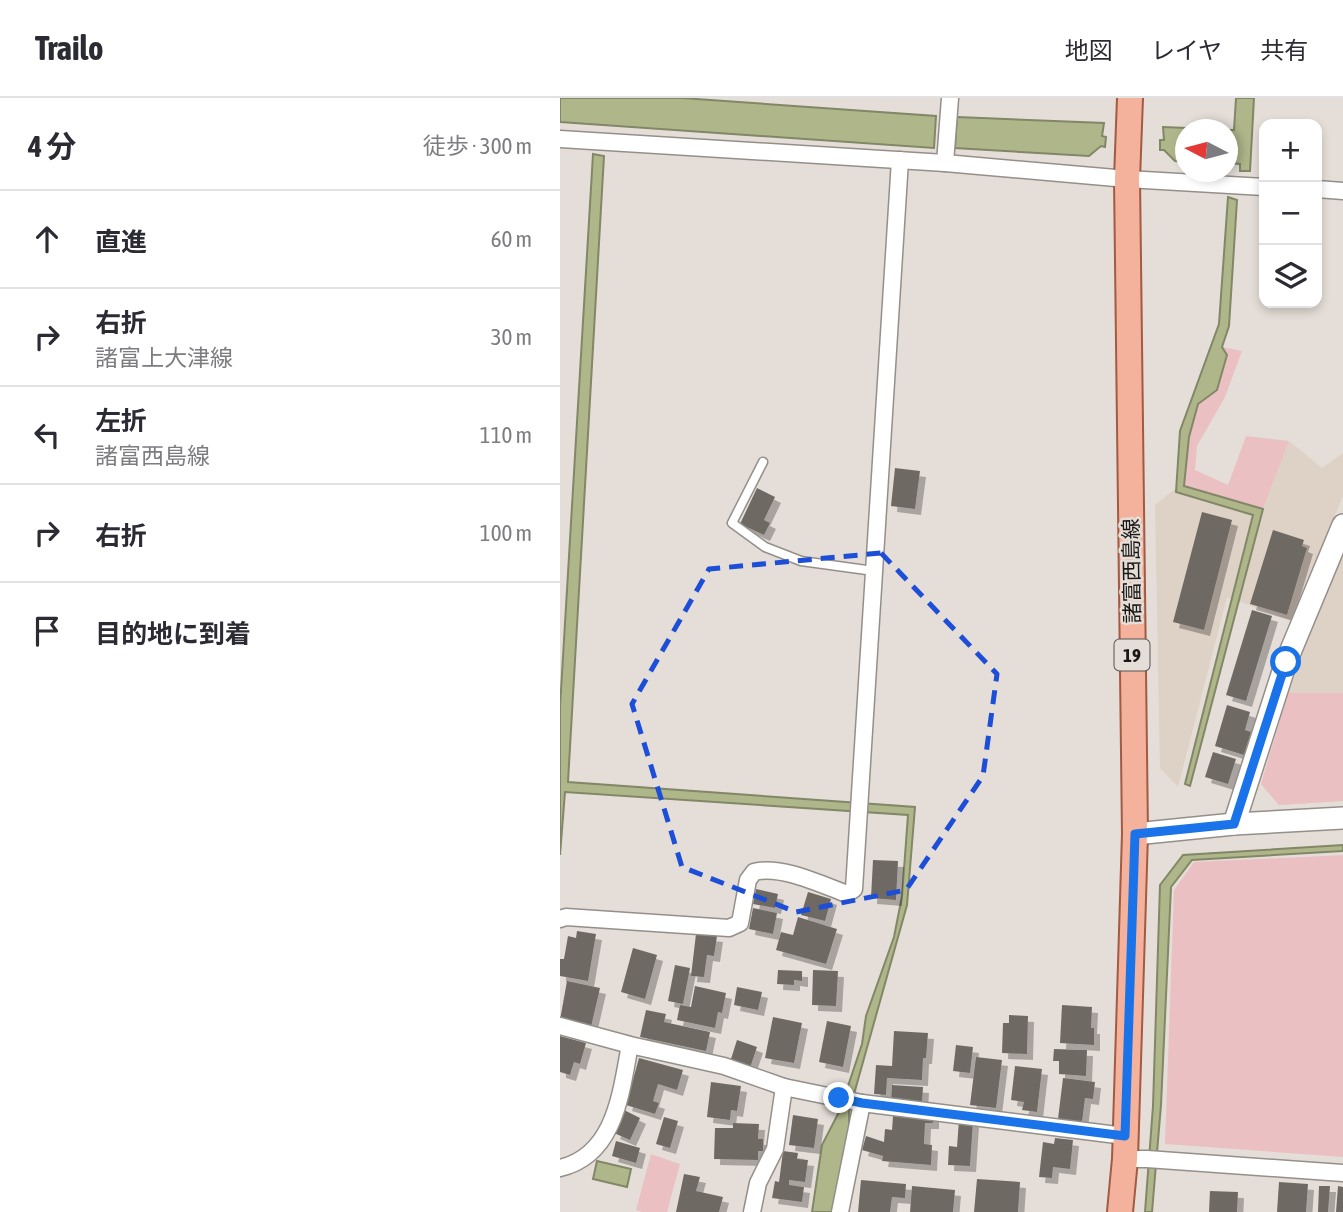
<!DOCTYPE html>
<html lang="ja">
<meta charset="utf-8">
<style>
body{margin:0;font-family:"Asap Condensed","Noto Sans JP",sans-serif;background:#f7f7f7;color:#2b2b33}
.controls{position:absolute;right:21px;top:21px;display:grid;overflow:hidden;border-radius:14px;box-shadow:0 4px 10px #0003}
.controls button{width:63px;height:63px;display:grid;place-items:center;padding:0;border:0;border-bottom:2px solid #e1e1e2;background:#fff;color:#2b2b33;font:35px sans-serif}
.compass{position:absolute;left:615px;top:21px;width:63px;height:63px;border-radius:50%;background:#fff;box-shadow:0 4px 10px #0003;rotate:276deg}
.stop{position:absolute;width:21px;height:21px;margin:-16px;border:5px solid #1a73e8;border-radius:50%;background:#fff}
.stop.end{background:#1a73e8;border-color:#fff;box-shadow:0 2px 7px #0008}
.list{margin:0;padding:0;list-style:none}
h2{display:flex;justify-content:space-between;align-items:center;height:91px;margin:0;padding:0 28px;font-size:30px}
h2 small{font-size:23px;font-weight:400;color:#7c7c81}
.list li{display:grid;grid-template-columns:46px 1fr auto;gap:21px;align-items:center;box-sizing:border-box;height:98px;padding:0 28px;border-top:2px solid #e1e1e2}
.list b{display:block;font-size:26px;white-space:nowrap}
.list p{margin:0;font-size:23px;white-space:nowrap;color:#7c7c81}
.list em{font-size:23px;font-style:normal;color:#7c7c81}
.icon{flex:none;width:38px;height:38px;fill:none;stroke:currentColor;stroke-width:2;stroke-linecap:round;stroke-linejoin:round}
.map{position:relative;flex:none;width:783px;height:1114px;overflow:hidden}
header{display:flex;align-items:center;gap:42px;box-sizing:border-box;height:98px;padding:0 35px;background:#fff;border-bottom:2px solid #e1e1e2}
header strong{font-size:33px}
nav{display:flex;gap:38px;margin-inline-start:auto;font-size:24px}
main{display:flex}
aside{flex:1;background:#fff}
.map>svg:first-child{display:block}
.built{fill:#ded1c5}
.green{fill:#ebc0c3}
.water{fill:#afb78a;stroke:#828767;stroke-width:2}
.building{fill:#6e6b64;filter:url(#shadow)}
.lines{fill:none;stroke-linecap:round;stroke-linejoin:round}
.lane-casing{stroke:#958f89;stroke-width:11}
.street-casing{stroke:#958f89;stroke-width:19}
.secondary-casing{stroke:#958f89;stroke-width:24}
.primary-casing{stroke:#a25a43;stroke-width:28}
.lane{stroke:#fff;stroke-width:8}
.street{stroke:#fff;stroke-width:16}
.secondary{stroke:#fff;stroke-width:21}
.primary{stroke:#f4b29d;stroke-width:24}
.route{stroke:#1a73e8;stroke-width:9}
.marked{fill:none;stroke:#1d4ed8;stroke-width:5;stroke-dasharray:14 9;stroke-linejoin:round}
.labels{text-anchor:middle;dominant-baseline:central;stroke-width:5;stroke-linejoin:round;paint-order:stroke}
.shield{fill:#e5ded8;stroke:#575350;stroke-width:2}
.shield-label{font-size:19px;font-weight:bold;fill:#1a1816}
.street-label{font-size:21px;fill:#1a1816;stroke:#e5ded8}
</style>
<header>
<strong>Trailo</strong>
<nav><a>地図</a><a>レイヤ</a><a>共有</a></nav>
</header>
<main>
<aside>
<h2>4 分<small>徒歩 · 300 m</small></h2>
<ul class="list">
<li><svg class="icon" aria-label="ahead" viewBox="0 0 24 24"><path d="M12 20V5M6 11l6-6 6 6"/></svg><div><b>直進</b></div><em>60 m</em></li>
<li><svg class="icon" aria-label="right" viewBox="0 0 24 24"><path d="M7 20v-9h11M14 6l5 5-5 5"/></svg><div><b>右折</b><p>諸富上大津線</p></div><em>30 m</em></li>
<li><svg class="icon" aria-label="left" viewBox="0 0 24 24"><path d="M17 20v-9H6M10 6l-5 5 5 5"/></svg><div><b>左折</b><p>諸富西島線</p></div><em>110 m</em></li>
<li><svg class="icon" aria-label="right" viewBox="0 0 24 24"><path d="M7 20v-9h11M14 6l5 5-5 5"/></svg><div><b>右折</b></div><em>100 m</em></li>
<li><svg class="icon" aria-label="arrive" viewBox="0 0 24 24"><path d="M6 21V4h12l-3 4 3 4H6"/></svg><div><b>目的地に到着</b></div></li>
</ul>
</aside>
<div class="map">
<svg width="783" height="1114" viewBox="0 0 783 1114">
<defs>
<filter id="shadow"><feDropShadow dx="6" dy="6" stdDeviation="0" flood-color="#0004"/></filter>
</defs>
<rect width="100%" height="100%" fill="#e5ded8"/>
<g class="built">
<path d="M729 343 762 370 783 355V398L730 522 667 499 618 689 600 670 595 407 615 391 696 414 703 411Z"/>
<path d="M783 457V703L719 707 701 686 736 570Z"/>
</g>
<g class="green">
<path d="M662 249 682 253 665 299 637 348 635 372 668 387 686 338 729 343 703 411 624 389 629 339 638 306 657 292Z"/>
<path d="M728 595H783V703L719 707 701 686Z"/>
<path d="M783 757V1059L605 1046 614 792 634 764Z"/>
<path d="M91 1056 120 1066 107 1114H82L76 1112Z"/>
</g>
<g class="water">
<path d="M0 0H122L376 18 374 50 0 24Z"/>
<path d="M676 0H694L690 73H680V66L668 65V32H674Z"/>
<path d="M397 19 544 25 542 38 546 39 545 49 541 48 529 58 395 50Z"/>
<path d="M603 29 651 31 626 32 625 64 615 63 604 52H600V42H604Z"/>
<path d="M33 56 44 58 8 684 355 709 347 807 289 1014V1033L273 1114H252L262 1047 280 1012 302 946 306 918 334 839 342 798 348 717 5 694 0 757V609Z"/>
<path d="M668 99 677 102 669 228 662 249 667 257 657 292 638 306 629 339 624 388 703 411 630 688 625 686 693 417 616 394 620 333 659 226Z"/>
<path d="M783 747V753L632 762 611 789 601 1007 592 1114H585L593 1008 600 787 623 757Z"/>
<path d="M37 1063 71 1071 67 1089 33 1081Z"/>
</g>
<g class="building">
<path d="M335 370 360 373 355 411 331 408Z"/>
<path d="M197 390 215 399 204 422 210 425 204 437 180 426Z"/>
<path d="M642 414 672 422 644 532 613 524Z"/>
<path d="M713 432 744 442 742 448 747 450 727 517 690 506Z"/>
<path d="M692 512 712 518 686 603 666 597Z"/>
<path d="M667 607 690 614 685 632 691 634 684 657 655 648Z"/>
<path d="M653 654 676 661 668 686 645 679Z"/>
<path d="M313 762 338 763 336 802 311 800Z"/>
<path d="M196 791 218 796 215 810 193 806Z"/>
<path d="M248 794 271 801 265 823 241 817Z"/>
<path d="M193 810 217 815 213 836 189 831Z"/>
<path d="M238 819 277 831 266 866 216 852 221 834 233 837Z"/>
<path d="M17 833 36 836 28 883 0 878V861H4L8 838 16 840Z"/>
<path d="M136 836 157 838 154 858 147 857 144 879 131 878Z"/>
<path d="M73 850 97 857 85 901 61 894Z"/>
<path d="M115 867 130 870 123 906 108 903Z"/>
<path d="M218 872 242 873V883L234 882V887L217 886Z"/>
<path d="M253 872 278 873 276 908 252 907Z"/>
<path d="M7 883 40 890 31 929 0 922Z"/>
<path d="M135 888 166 895 162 915 158 914 155 930 117 922 120 907 131 909Z"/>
<path d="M177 889 202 894 198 912 174 907Z"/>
<path d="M502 907 532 909 531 930H534V947L500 945Z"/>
<path d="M86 912 106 916 104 924 150 934 146 953 80 939Z"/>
<path d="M449 917 468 918 467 956 442 955 443 925H449Z"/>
<path d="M213 919 242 925 234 965 205 960Z"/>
<path d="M267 923 291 928 283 969 259 964Z"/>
<path d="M334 933 368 935 366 960H363L362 982 327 980 326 997 314 996 316 967 332 968Z"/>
<path d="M0 938 26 945 20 966 14 964 10 977 0 974Z"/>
<path d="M177 942 197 949 190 970 170 964Z"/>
<path d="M396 947 413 949 410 975 393 973Z"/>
<path d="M494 951 527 952 526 978 499 976V963H493Z"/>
<path d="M416 959 442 962 436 1010 410 1007Z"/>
<path d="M79 960 123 972 117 992 98 986 93 1003 99 1005 95 1016 66 1007Z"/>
<path d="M455 968 482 971 477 1014 462 1012 464 1004 451 1002Z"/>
<path d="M503 980 535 984 533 1001 525 1000 522 1024 498 1021Z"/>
<path d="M151 984 181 988 177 1013 171 1012 170 1022 147 1019Z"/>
<path d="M332 987 363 989 362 1005 331 1003Z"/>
<path d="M64 1012 80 1020 70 1042 54 1035Z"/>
<path d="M348 1015 373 1017V1025H365L364 1046 372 1047 371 1067 322 1063 323 1058 302 1052 306 1038 324 1044 325 1031 332 1032 333 1018 348 1019Z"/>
<path d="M233 1017 258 1021 254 1050 229 1047Z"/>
<path d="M104 1019 118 1023 110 1050 96 1046Z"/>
<path d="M399 1022 413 1023 410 1068 388 1067 389 1048 397 1049Z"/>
<path d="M173 1025 199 1026 198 1041H203V1053H198V1062L154 1061 155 1030H173Z"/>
<path d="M495 1040 513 1042 510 1071 493 1069 492 1080 479 1079 483 1044 494 1046Z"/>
<path d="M56 1043 80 1050 76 1065 52 1058Z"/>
<path d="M223 1053 238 1055 237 1061 248 1062 245 1084 229 1082V1087L244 1089 242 1104 212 1100 215 1083 219 1084Z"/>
<path d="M124 1076 140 1079 136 1093 163 1099 159 1114H116Z"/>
<path d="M417 1081 460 1084 458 1114H414Z"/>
<path d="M301 1082 346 1086 345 1100 332 1099 330 1114H298Z"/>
<path d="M719 1084 748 1086 746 1114H717Z"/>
<path d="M352 1088 395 1092 393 1114H350Z"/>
<path d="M759 1088H770L768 1114H758Z"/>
<path d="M778 1088 783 1089V1114H776Z"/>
<path d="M650 1093 678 1094 677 1114H649Z"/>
</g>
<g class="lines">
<defs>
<path id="lane" d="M203 364 172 425 205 449 241 463 314 473"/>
<g id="street">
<path d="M0 41 385 65 567 81 704 89"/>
<path d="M385 65 390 0"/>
<path d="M757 91 783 93"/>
<path d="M0 821 6 819 169 830 180 825 188 782 194 774C221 767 260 786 287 796L294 791 340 62"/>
<path d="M0 928 70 947 164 968 224 989"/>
<path d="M565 1061H587L783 1075"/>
<path d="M0 1070C56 1057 61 993 70 947"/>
<path d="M192 1114 198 1085 215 1051 224 989 302 1005 565 1038"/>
<path d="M280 1114 302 1005"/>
</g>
<g id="secondary">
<path d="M674 726 726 564 783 427"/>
<path d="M575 736 674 726 783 720"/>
</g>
<path id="primary" d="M560 1114 565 1061 575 736 567 81 570 0"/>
</defs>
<use href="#lane" class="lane-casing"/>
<use href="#street" class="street-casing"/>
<use href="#secondary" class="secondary-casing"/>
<use href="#primary" class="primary-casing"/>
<use href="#lane" class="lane"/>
<use href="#street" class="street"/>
<use href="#secondary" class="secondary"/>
<use href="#primary" class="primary"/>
</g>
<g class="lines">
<path class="route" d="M279 1000 302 1005 565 1038 575 736 674 726 726 564"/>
</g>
<path class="marked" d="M321 455 437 576 423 678 346 792 236 814 122 769 72 606 149 471Z"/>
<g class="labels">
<rect class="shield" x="554.5" y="541.5" width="35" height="31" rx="5"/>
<g class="shield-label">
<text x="572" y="557">19</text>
</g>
<g class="street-label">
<text transform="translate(571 473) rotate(-91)">諸富西島線</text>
</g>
</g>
</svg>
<div class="controls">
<button>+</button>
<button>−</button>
<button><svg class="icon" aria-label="layers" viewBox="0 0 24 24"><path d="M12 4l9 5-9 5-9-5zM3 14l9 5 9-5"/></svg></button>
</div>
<svg class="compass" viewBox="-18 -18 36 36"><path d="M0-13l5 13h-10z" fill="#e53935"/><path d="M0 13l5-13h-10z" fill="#7c7c81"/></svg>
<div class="stop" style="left:726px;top:564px"></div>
<div class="stop end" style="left:279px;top:1000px"></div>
</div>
</main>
